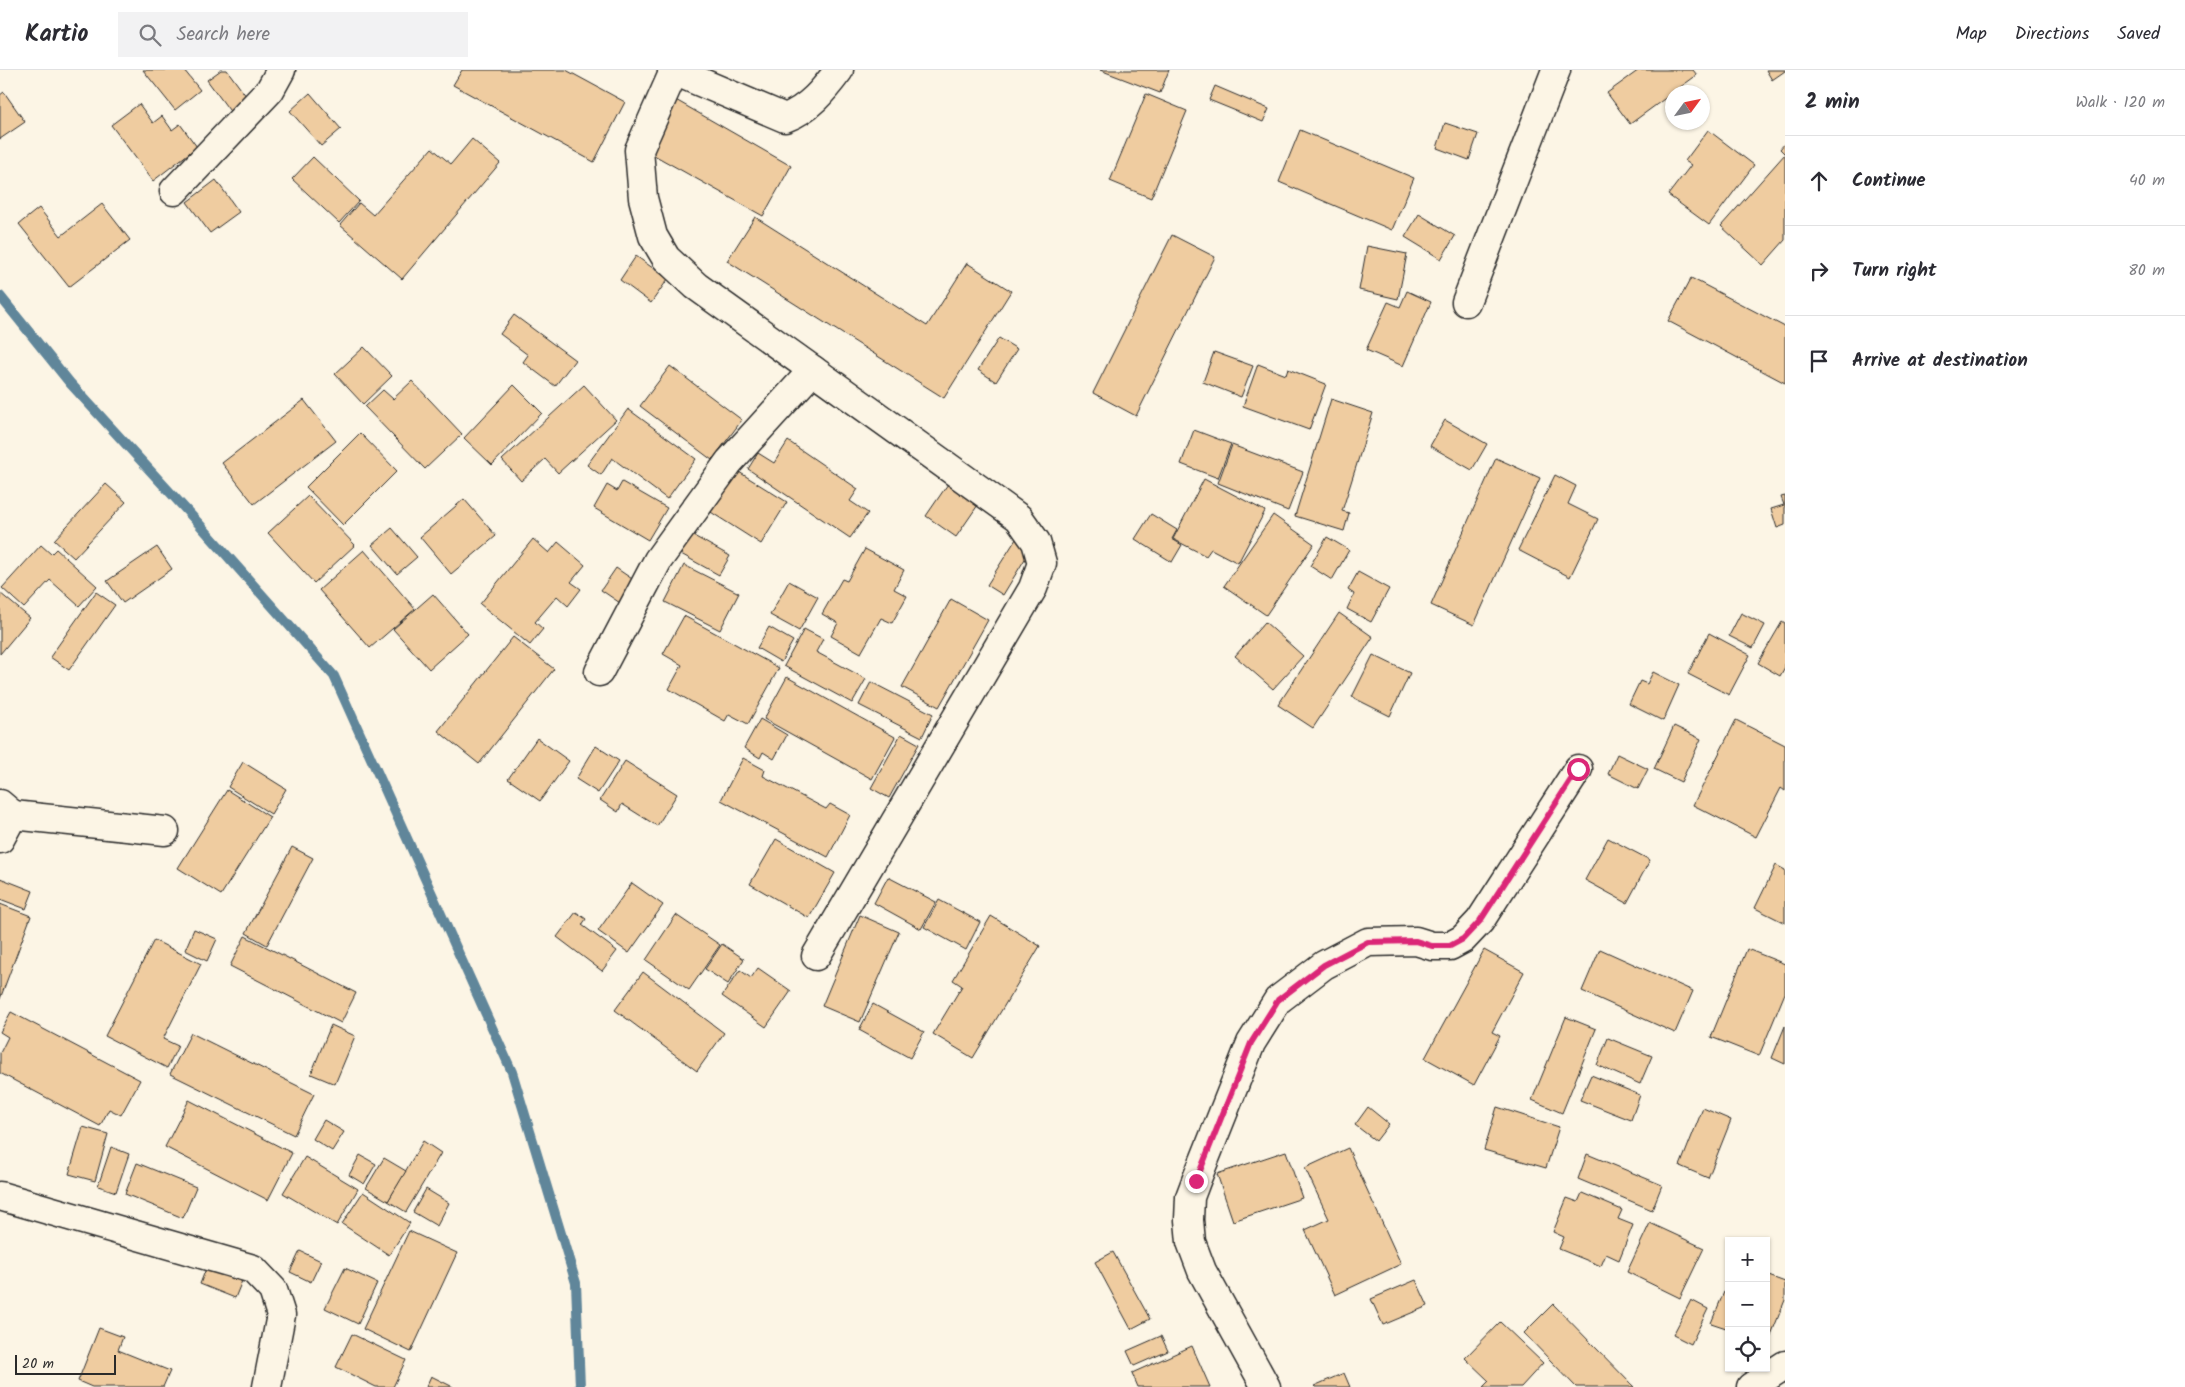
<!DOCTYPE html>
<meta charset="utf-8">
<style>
body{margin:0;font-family:Kalam,sans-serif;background:#f2f2f3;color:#2b2b33}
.controls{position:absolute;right:15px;bottom:15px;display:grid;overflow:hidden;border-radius:0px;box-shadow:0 1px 4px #0004}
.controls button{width:45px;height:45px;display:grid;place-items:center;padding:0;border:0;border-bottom:1px solid #e1e1e2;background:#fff;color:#2b2b33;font:25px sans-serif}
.compass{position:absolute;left:1665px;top:15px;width:45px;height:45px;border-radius:50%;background:#fff;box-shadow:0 1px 4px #0004;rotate:57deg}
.scale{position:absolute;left:15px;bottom:12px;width:101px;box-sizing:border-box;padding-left:5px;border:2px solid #2b2b2b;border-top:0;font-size:14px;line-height:18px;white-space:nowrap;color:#2b2b2b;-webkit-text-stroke:4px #fcf5e5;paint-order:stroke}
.stop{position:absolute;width:15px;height:15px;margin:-11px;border:4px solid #db2777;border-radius:50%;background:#fff}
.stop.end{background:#db2777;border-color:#fff;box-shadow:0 1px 5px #0008}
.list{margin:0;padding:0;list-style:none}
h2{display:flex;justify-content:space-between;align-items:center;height:65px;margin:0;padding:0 20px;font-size:21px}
h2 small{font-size:16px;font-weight:400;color:#7c7c81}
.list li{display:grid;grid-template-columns:32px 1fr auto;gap:15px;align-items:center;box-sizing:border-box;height:90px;padding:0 20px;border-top:1px solid #e1e1e2}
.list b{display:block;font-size:19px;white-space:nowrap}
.list em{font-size:16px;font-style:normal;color:#7c7c81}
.icon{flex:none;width:28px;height:28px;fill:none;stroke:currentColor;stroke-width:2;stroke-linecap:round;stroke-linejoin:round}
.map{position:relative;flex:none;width:1785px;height:1317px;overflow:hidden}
header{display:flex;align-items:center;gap:30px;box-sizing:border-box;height:70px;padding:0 25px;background:#fff;border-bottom:1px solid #e1e1e2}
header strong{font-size:24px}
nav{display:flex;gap:28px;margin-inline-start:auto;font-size:18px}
.search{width:350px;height:45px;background:#f2f2f3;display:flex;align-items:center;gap:12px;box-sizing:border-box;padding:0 18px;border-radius:0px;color:#7c7c81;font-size:19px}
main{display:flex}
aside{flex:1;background:#fff}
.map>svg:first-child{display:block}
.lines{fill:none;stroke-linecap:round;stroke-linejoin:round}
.stream{stroke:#60869a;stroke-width:10}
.building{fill:#efcca0;stroke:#2b2b2b}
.street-casing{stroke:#2b2b2b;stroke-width:31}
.street{stroke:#fcf5e5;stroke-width:28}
.route{stroke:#db2777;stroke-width:6}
</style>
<header>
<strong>Kartio</strong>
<div class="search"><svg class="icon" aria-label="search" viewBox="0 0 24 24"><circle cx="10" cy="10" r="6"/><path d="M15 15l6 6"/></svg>Search here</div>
<nav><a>Map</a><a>Directions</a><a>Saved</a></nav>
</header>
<main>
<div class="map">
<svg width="1785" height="1317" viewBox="0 0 1785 1317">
<rect width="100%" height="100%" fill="#fcf5e5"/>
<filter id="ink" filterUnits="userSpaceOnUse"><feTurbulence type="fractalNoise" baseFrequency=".02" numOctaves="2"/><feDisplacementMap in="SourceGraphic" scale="10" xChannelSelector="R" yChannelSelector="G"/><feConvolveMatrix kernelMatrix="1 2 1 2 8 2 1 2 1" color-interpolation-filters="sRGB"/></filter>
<g filter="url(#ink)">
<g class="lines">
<path class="stream" d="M0 226 70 313 200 455 334 606 512 1002 576 1213 580 1317"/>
</g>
<g class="building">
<path d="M143 0H184L200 20 175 40Z"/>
<path d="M221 0H227L249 30 232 44 207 10Z"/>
<path d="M462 0H566L625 32 594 92 453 15Z"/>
<path d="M1100 0H1169L1160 23Z"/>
<path d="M1639 0H1693L1697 5 1630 54 1607 23Z"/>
<path d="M1766 0H1785V1L1772 10Z"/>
<path d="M1215 16 1269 39 1263 52 1209 30Z"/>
<path d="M4 22 25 52 0 69V25Z"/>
<path d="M310 23 341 59 321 76 290 41Z"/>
<path d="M1146 24 1187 41 1151 128 1110 111Z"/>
<path d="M674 29 791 96 763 146 645 80Z"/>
<path d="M139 34 153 53 162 46 172 60 180 54 197 77 153 111 111 55Z"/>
<path d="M1445 53 1478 64 1469 90 1437 78Z"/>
<path d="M1300 60 1414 108 1392 160 1279 112Z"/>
<path d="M1708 60 1754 95 1709 155 1668 125 1691 95 1685 91Z"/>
<path d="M472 69 500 93 402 209 340 155 359 133 373 145 432 78 451 94Z"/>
<path d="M1785 73V170L1763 195 1721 156 1785 84 1780 79Z"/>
<path d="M313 87 359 131 339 153 292 109Z"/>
<path d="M216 110 239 142 210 163 187 132Z"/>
<path d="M102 134 130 170 69 217 19 154 39 138 61 166Z"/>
<path d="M1419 144 1455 166 1441 189 1405 167Z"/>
<path d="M755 147 927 256 967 193 1011 221 944 328 727 191Z"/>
<path d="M1172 165 1215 187 1136 346 1093 323Z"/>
<path d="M1367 176 1407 184 1398 229 1359 220Z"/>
<path d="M636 186 668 209 651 233 620 210Z"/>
<path d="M1691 208 1785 257V313L1668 251Z"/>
<path d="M1407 221 1431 232 1403 296 1366 280 1388 232 1400 237Z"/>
<path d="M514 245 575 290 555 316 523 292 528 285 500 264Z"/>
<path d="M999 268 1017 279 996 312 978 300Z"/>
<path d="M364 277 392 306 363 334 335 304Z"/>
<path d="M1214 282 1253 296 1241 327 1203 312Z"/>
<path d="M1258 294 1286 305 1288 299 1326 314 1309 360 1243 336Z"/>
<path d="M670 296 742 350 712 390 640 336Z"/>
<path d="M412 311 462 364 425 399 365 337 383 320 393 329Z"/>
<path d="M514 315 542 343 492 395 464 368Z"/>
<path d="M584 315 616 350 558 403 545 389 521 411 502 390Z"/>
<path d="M1331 329 1373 343 1342 441 1349 443 1344 461 1295 446Z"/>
<path d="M304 330 336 371 254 434 222 393Z"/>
<path d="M628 339 696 389 667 429 612 388 601 405 587 395Z"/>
<path d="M1445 350 1487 374 1472 400 1430 376Z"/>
<path d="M1194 360 1231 374 1218 408 1181 394Z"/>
<path d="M360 363 397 401 343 455 306 417Z"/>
<path d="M788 371 858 419 850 431 868 443 850 468 748 399 758 383 774 393Z"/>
<path d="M1232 375 1303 402 1288 441 1218 413Z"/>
<path d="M1496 388 1540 408 1474 555 1431 535Z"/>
<path d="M731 397 787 432 761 474 706 439Z"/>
<path d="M1555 405 1576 416 1568 434 1598 449 1570 507 1518 480Z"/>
<path d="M1204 409 1265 441 1238 493 1211 479 1206 486 1173 469Z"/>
<path d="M950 411 980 432 956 467 926 446Z"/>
<path d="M622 412 667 438 648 470 594 438 607 415 617 421Z"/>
<path d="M106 414 126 432 74 488 54 470Z"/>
<path d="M308 426 355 475 314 513 268 463Z"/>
<path d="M1785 426V455L1777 458 1771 439 1784 435 1781 427Z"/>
<path d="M464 429 496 466 451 504 420 467Z"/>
<path d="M1151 444 1177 460 1172 469 1182 475 1172 492 1135 469Z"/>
<path d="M1273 445 1314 474 1266 545 1224 516Z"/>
<path d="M392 458 417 487 397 504 372 475Z"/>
<path d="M692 465 730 486 719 505 681 484Z"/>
<path d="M1327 467 1349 480 1332 510 1310 496Z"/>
<path d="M533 469 549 483 558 472 585 495 571 512 581 519 568 536 557 526 535 552 543 559 530 575 480 534Z"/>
<path d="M1016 469 1031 479 1003 525 987 515Z"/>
<path d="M41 475 51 484 56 479 97 516 79 536 50 510 24 538 2 518Z"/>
<path d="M157 477 172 499 123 533 107 511Z"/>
<path d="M865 479 904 500 894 519 907 526 892 553 881 548 861 583 831 566 838 553 822 544 842 509 847 511Z"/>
<path d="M364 480 415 539 370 578 319 520Z"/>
<path d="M684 495 739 523 720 560 665 532Z"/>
<path d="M616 498 638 513 623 535 601 520Z"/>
<path d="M1358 502 1389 519 1371 552 1347 539 1354 524 1348 520Z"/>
<path d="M789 511 818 527 799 561 770 545Z"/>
<path d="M96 522 115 535 69 600 50 587Z"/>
<path d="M0 523 30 548 0 584Z"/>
<path d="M433 524 468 564 429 599 393 559Z"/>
<path d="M951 529 988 550 939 637 902 617Z"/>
<path d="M1339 543 1373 567 1313 658 1278 635Z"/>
<path d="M1741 543 1765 555 1753 578 1729 566Z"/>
<path d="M684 546 779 598 748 654 729 644 725 651 669 619 682 595 663 584Z"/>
<path d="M1265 552 1303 586 1273 619 1235 586Z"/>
<path d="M1782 552 1785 554V597L1780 606 1758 593Z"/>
<path d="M769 557 793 571 781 592 757 578Z"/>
<path d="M804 559 823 569 816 582 866 609 852 633 784 596Z"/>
<path d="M1709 563 1750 585 1729 625 1688 604Z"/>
<path d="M513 567 554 599 479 694 438 661Z"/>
<path d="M1373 585 1410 603 1390 646 1352 627Z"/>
<path d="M1653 602 1679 615 1663 651 1629 634 1640 611 1647 614Z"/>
<path d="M787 607 895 667 872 709 764 649Z"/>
<path d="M871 612 933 644 922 667 859 635Z"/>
<path d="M760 649 787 665 774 689 763 682 760 688 744 678Z"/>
<path d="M1736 650 1785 675V721L1781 718 1756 767 1693 735Z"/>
<path d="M1674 656 1701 669 1681 712 1654 699Z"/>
<path d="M901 664 919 674 889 728 871 718Z"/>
<path d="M537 668 569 691 540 731 508 709Z"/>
<path d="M596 676 619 691 598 723 576 709Z"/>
<path d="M1617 684 1648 699 1638 719 1608 704Z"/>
<path d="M743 688 765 700 763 706 826 739 830 734 850 745 828 787 721 730Z"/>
<path d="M625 691 677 724 657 756 622 734 618 742 600 730Z"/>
<path d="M243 692 286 719 271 744 228 717Z"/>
<path d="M227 720 270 747 221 825 178 798Z"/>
<path d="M1608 768 1650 790 1627 833 1585 810Z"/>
<path d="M776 769 835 803 809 848 750 814Z"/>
<path d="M292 777 313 788 267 875 246 863Z"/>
<path d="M1776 795 1785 800V853L1755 838Z"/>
<path d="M888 807 936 832 921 859 874 833Z"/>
<path d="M0 808 33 821 26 839 0 829Z"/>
<path d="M632 813 663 835 629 883 598 861Z"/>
<path d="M939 830 980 852 966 880 924 857Z"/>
<path d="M0 834 31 846 0 929Z"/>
<path d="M576 842 586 849 582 855 617 881 602 901 557 867Z"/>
<path d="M676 845 720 875 689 920 646 890Z"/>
<path d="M860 845 899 862 860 952 822 936Z"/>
<path d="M991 846 1040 876 973 988 933 964 962 916 953 910Z"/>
<path d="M194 859 217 869 207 891 185 880Z"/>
<path d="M245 866 356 923 341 953 230 896Z"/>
<path d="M154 870 201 894 163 969 178 976 167 998 105 966Z"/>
<path d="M722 874 744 889 728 914 705 899Z"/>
<path d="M1600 879 1693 921 1675 963 1582 921Z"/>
<path d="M1747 879 1785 894V923L1759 986 1711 967Z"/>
<path d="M1484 880 1524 902 1492 962 1500 966 1474 1015 1425 988Z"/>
<path d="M758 898 791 921 766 957 722 926 740 900 751 908Z"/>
<path d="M643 902 724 963 697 1001 615 940Z"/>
<path d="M873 934 924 962 910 988 859 960Z"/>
<path d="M11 942 140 1010 121 1045 109 1039 100 1056 0 1003V983L8 967 0 962Z"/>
<path d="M1566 947 1596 959 1562 1043 1532 1030Z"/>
<path d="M331 955 355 966 335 1014 311 1004Z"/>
<path d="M1785 956V994L1772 988Z"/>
<path d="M191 963 314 1024 294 1065 170 1004Z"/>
<path d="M1608 968 1652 986 1640 1014 1597 995Z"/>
<path d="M1591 1005 1640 1025 1631 1050 1580 1030Z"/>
<path d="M189 1030 292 1083 268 1130 165 1077Z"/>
<path d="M1368 1037 1389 1054 1376 1071 1355 1055Z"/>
<path d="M1497 1037 1559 1057 1546 1098 1484 1080Z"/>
<path d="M1703 1038 1731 1050 1708 1108 1680 1096Z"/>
<path d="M324 1050 344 1062 332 1081 313 1069Z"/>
<path d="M83 1057 108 1064 95 1111 69 1104Z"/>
<path d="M423 1071 441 1083 406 1142 388 1131Z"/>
<path d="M111 1077 129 1084 116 1122 98 1116Z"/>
<path d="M1348 1078 1401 1194 1335 1225 1305 1160 1329 1149 1305 1098Z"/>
<path d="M1286 1081 1302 1128 1233 1151 1217 1104Z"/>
<path d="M1587 1084 1662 1115 1652 1140 1578 1109Z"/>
<path d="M360 1085 376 1094 364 1114 349 1105Z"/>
<path d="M305 1087 358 1119 337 1155 283 1123Z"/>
<path d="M384 1088 406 1101 388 1131 366 1118Z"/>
<path d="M137 1093 196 1117 183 1148 125 1124Z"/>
<path d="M426 1119 449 1133 437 1156 413 1142Z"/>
<path d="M363 1122 410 1153 389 1185 342 1154Z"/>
<path d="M1582 1123 1622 1140 1618 1149 1633 1155 1619 1190 1606 1184 1601 1196 1559 1179 1564 1167 1553 1162 1567 1128 1578 1132Z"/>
<path d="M1650 1153 1704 1178 1680 1228 1627 1202Z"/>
<path d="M409 1161 457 1183 411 1282 363 1259Z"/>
<path d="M300 1181 321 1191 311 1212 290 1202Z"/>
<path d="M1113 1182 1150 1249 1131 1259 1095 1192Z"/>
<path d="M209 1191 244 1206 235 1228 200 1214Z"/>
<path d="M345 1198 377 1213 358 1254 325 1238Z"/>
<path d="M1766 1205 1785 1212V1230L1767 1275Z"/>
<path d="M1416 1210 1428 1236 1383 1255 1371 1229Z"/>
<path d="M1724 1222 1729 1224V1259L1711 1253Z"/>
<path d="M1691 1230 1708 1239 1691 1274 1673 1265Z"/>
<path d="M1553 1234 1634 1317H1576L1524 1263Z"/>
<path d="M1500 1252 1543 1293 1521 1317H1483L1489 1311 1465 1288Z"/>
<path d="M99 1258 123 1267 118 1280 170 1301 163 1317H92L78 1311Z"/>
<path d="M352 1264 406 1290 393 1317H376L336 1297Z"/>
<path d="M1161 1266 1168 1281 1134 1296 1127 1281Z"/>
<path d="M1192 1276 1210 1317H1138L1132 1303Z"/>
<path d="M1344 1303 1350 1317H1315L1314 1316Z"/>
<path d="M431 1306 453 1317H426Z"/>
</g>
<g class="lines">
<defs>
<g id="street">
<path d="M672 0 785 48C809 39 824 20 839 0"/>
<path d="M674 1 639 80 643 128 653 166 666 188 696 216 1019 448 1036 472 1042 493 1033 518 816 886"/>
<path d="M174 121 270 20 281 0"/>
<path d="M1466 232 1556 0"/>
<path d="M599 602 658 490 729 392 813 300"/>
<path d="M0 734 13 745 0 769"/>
<path d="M13 745 165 761"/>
<path d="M0 1126 253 1199 273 1220 281 1245 267 1317"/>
<path d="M1266 1317 1202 1201 1191 1172 1189 1150 1190 1127 1196 1111 1251 973 1278 930 1324 895 1368 872 1416 871 1432 876H1450L1463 869 1480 851 1578 699"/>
<path d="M1751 1317 1785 1295"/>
</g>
</defs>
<use href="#street" class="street-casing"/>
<use href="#street" class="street"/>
</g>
</g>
<g class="lines" filter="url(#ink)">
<path class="route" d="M1196 1111 1251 973 1278 930 1324 895 1368 872 1416 871 1432 876H1450L1463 869 1480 851 1578 699"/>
</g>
</svg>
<div class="controls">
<button>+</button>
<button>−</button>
<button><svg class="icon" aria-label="locate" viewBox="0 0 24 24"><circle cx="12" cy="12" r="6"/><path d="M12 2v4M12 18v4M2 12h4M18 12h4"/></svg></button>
</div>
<svg class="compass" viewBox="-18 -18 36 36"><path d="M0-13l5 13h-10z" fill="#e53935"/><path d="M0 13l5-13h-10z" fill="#7c7c81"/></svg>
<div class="scale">20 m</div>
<div class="stop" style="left:1578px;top:699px"></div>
<div class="stop end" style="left:1196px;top:1111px"></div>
</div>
<aside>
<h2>2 min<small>Walk · 120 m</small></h2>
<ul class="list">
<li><svg class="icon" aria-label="ahead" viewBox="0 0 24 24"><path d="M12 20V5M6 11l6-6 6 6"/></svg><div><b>Continue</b></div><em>40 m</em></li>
<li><svg class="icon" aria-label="right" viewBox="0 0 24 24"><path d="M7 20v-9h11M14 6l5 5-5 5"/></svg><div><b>Turn right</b></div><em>80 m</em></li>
<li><svg class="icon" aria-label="arrive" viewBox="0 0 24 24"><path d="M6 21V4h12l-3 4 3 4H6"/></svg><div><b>Arrive at destination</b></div></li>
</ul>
</aside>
</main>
